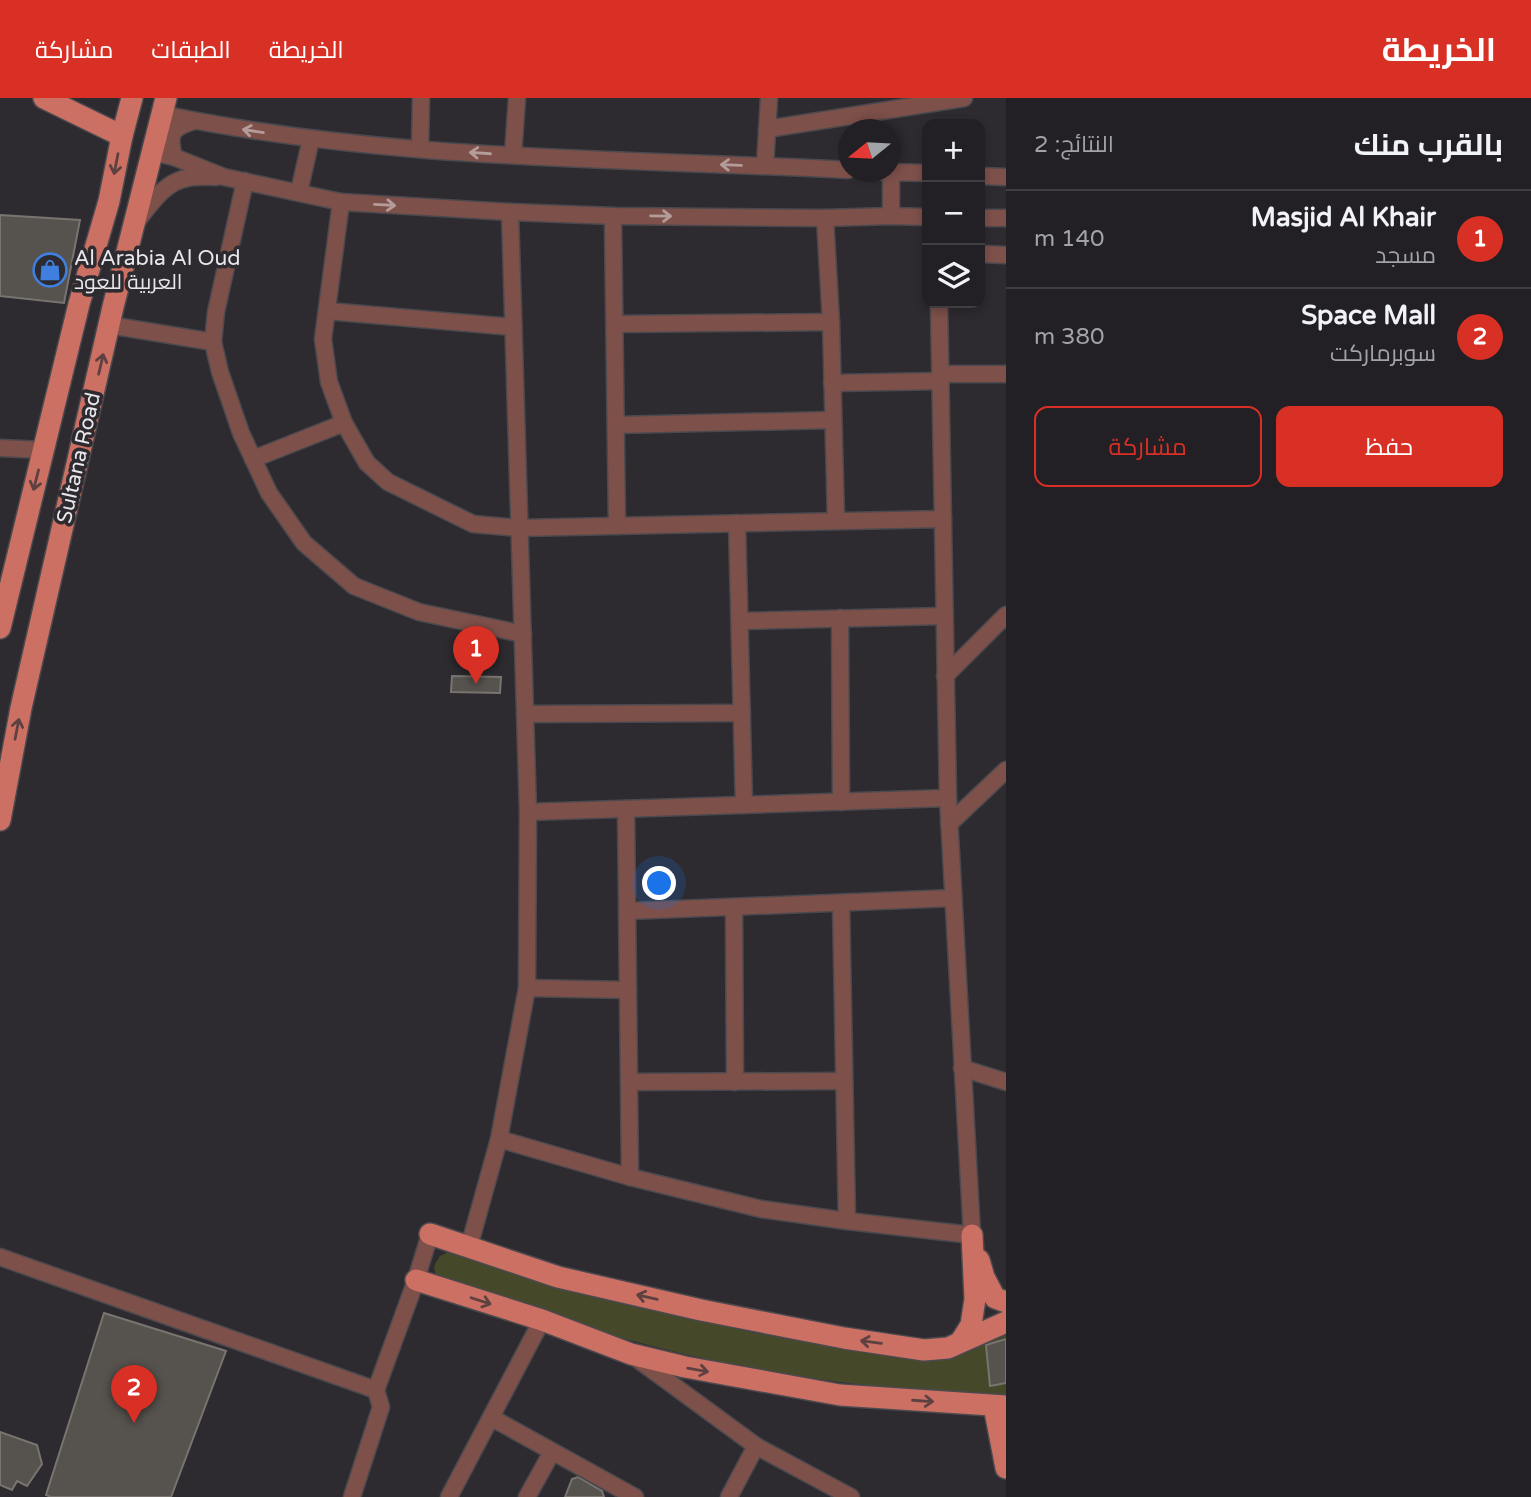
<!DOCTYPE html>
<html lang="ar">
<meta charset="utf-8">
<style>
body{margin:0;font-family:"Varela Round",Cairo,sans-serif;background:#2a282c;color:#f1f3f6;direction:rtl}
.controls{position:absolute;right:21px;top:21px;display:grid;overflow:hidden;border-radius:14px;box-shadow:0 4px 10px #0003}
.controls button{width:63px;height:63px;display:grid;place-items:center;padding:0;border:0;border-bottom:2px solid #3f3e41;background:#222024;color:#f1f3f6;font:35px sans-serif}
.compass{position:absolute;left:838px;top:21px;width:63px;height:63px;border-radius:50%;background:#222024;box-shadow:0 4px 10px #0003;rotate:252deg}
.you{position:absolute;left:660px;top:786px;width:24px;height:24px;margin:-18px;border:5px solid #fff;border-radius:50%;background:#1a73e8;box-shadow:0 0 0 10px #1a73e833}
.badge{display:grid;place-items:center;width:46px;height:46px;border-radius:50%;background:#d93025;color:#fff;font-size:23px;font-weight:700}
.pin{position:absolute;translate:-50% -58px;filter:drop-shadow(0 2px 4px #0008)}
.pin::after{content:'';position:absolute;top:37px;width:24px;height:21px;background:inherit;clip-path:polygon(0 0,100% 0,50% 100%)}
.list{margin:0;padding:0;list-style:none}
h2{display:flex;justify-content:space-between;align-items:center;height:91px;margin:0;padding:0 28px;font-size:30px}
h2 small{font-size:23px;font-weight:400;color:#a2a3a6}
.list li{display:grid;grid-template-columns:46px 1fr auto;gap:21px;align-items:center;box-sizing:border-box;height:98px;padding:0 28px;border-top:2px solid #3f3e41}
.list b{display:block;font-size:26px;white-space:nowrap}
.list p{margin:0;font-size:23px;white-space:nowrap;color:#a2a3a6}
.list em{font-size:23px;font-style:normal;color:#a2a3a6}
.actions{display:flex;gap:14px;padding:21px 28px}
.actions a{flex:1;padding:16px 0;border:2px solid #d93025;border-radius:14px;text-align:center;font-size:24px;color:#d93025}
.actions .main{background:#d93025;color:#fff}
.icon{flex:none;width:38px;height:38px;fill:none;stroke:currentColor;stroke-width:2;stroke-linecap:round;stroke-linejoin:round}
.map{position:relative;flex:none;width:1006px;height:1399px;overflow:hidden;direction:ltr}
header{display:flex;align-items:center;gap:42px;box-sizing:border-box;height:98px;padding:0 35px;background:#d93025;color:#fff}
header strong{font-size:33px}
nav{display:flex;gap:38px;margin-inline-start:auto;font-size:24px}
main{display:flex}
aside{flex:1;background:#222024}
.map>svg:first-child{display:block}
.green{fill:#454929}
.building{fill:#56524e;stroke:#79746f;stroke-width:2}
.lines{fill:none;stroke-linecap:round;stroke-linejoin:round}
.minor-casing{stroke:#4b494e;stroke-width:19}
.major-casing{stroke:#4b494e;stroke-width:24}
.minor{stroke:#7e504a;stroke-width:16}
.major{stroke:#cd7064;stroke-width:21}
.oneway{stroke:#b49c9a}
.oneway2{stroke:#5d4040}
.labels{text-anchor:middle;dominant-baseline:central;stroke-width:7;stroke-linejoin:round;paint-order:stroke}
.poi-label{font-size:21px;fill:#e9e7eb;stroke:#2d2b30;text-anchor:start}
.street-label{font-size:21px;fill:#e9e7eb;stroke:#2d2b30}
</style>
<header>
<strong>الخريطة</strong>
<nav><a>الخريطة</a><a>الطبقات</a><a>مشاركة</a></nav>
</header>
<main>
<aside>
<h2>بالقرب منك<small>النتائج: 2</small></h2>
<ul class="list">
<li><span class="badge">1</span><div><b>Masjid Al Khair</b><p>مسجد</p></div><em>140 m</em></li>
<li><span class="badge">2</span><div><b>Space Mall</b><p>سوبرماركت</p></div><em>380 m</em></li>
</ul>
<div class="actions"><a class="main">حفظ</a><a>مشاركة</a></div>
</aside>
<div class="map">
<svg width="1006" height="1399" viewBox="0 0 1006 1399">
<rect width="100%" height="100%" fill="#2d2b30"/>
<path class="green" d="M448 1154 456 1155 669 1216 756 1235 861 1251 1006 1233V1298C890 1293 772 1279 660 1250 588 1232 518 1209 446 1188L436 1181 434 1168 440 1158Z"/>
<g class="building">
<path d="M0 117 80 122 64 205 0 198Z"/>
<path d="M452 578 501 579 500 595 451 594Z"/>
<path d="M104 1215 226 1253 171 1399H51L46 1397Z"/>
<path d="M1006 1241V1285L990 1288 986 1247Z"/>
<path d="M0 1334 37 1347 42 1366 27 1388 17 1383 12 1392 0 1387Z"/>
<path d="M578 1379 602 1393 604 1399H565L572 1381Z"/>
</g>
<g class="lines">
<defs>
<g id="minor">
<path d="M162 16C387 63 620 60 848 72"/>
<path d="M767 31 964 0"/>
<path d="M420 51 421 0"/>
<path d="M152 54 174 59 224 79 341 104 510 114 614 118 825 120 891 118 927 119"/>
<path d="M513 57 517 0"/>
<path d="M174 59C168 36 171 30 194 23"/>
<path d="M765 68 769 0"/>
<path d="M884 74 927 75"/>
<path d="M891 74V118"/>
<path d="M980 78 1006 79"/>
<path d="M245 83 216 214 213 244 220 274 241 335 269 395 304 445 354 488 419 514 523 536"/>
<path d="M299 94 311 41"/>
<path d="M341 104 323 241 329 284 344 325 367 365 388 384 473 426 519 430 943 421"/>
<path d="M614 118 613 123 617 428"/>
<path d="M825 120 831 224 836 423"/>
<path d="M980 120H1006"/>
<path d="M137 123C150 107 165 83 188 80 197 78 207 79 216 79"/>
<path d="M980 156 1006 157"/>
<path d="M327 213 513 229"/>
<path d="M615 226 831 224"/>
<path d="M109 227 213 244"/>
<path d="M941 276H1006"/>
<path d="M832 285 941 283"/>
<path d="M616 327 833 322"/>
<path d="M0 350 43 352"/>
<path d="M253 361 344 325"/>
<path d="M737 425 744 707"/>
<path d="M840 520 841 704"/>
<path d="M740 523 944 518"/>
<path d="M945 578 1006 517"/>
<path d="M525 616 742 615"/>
<path d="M626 711 630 1079"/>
<path d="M528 714 948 700"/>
<path d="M949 726 1006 672"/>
<path d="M841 805 847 1123"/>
<path d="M734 809 735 984"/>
<path d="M628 813 953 800"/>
<path d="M527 890 628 892"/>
<path d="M962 970 1006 984"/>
<path d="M629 984 844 983"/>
<path d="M499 1041 630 1079 761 1111 847 1123 972 1137 948 700 939 205"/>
<path d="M469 1149 499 1041 527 890 528 714 510 114"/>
<path d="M0 1159 376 1292"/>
<path d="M636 1260 756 1348 851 1399"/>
<path d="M492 1320 635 1399"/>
<path d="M352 1399 381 1309 376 1292 415 1185 430 1136"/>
<path d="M449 1399 542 1222"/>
<path d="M527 1399 552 1354"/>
<path d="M729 1399 756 1348"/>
</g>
<g id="major">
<path d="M44 0 122 38"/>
<path d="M0 530 79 206 109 103 122 38 132 0"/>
<path d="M0 722 21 610 113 209 166 0"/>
<path d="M430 1136 558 1179 701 1212 844 1240 924 1252 948 1250 1006 1224"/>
<path d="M979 1162 984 1179 995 1200 1006 1204"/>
<path d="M416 1182 542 1222 631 1256 685 1269 840 1297 1006 1308"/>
<path d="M961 1243 971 1227 975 1201 972 1137"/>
<path d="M994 1308 1006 1370"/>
</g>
</defs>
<use href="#minor" class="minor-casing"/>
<use href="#major" class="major-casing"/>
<use href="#minor" class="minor"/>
<use href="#major" class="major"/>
</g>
<defs><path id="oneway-shaft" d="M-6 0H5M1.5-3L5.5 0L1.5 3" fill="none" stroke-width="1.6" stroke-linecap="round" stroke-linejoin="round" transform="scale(1.75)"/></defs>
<g class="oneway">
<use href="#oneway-shaft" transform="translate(253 33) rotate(-171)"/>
<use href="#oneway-shaft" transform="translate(480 55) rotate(-176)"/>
<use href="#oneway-shaft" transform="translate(731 67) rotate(-178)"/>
<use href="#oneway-shaft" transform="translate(385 107) rotate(3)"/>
<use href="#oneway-shaft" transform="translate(661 118) rotate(1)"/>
</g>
<g class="oneway2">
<use href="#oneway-shaft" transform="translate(116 66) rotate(101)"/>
<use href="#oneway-shaft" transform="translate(101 266) rotate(-77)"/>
<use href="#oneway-shaft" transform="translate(36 382) rotate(104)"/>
<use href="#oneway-shaft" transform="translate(17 631) rotate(-79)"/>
<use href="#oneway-shaft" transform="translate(647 1199) rotate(-167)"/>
<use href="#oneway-shaft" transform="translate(481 1203) rotate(18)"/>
<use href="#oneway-shaft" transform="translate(871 1244) rotate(-172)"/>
<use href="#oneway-shaft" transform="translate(698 1272) rotate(10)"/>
<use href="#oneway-shaft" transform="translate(923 1303) rotate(4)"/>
</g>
<defs>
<symbol id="shop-ring" viewBox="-11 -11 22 22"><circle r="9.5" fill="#2d2b30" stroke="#3f7fe0" stroke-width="1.5"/><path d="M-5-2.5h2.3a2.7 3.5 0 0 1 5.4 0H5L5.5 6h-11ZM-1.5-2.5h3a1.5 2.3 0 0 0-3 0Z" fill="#3f7fe0"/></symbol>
</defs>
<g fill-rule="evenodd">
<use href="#shop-ring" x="31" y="153" width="38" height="38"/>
</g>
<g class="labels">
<g class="poi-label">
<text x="74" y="160">Al Arabia Al Oud<tspan x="74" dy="24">العربية للعود</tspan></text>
</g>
<g class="street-label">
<text transform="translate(79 360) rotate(-77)">Sultana Road</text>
</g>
</g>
</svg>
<div class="controls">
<button>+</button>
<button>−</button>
<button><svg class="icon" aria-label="layers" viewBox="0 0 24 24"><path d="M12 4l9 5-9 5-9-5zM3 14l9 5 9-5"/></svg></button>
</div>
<svg class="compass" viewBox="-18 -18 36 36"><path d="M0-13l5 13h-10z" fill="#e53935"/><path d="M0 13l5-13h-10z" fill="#a2a3a6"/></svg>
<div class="you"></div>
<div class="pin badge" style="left:476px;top:586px">1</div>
<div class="pin badge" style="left:134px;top:1325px">2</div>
</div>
</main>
